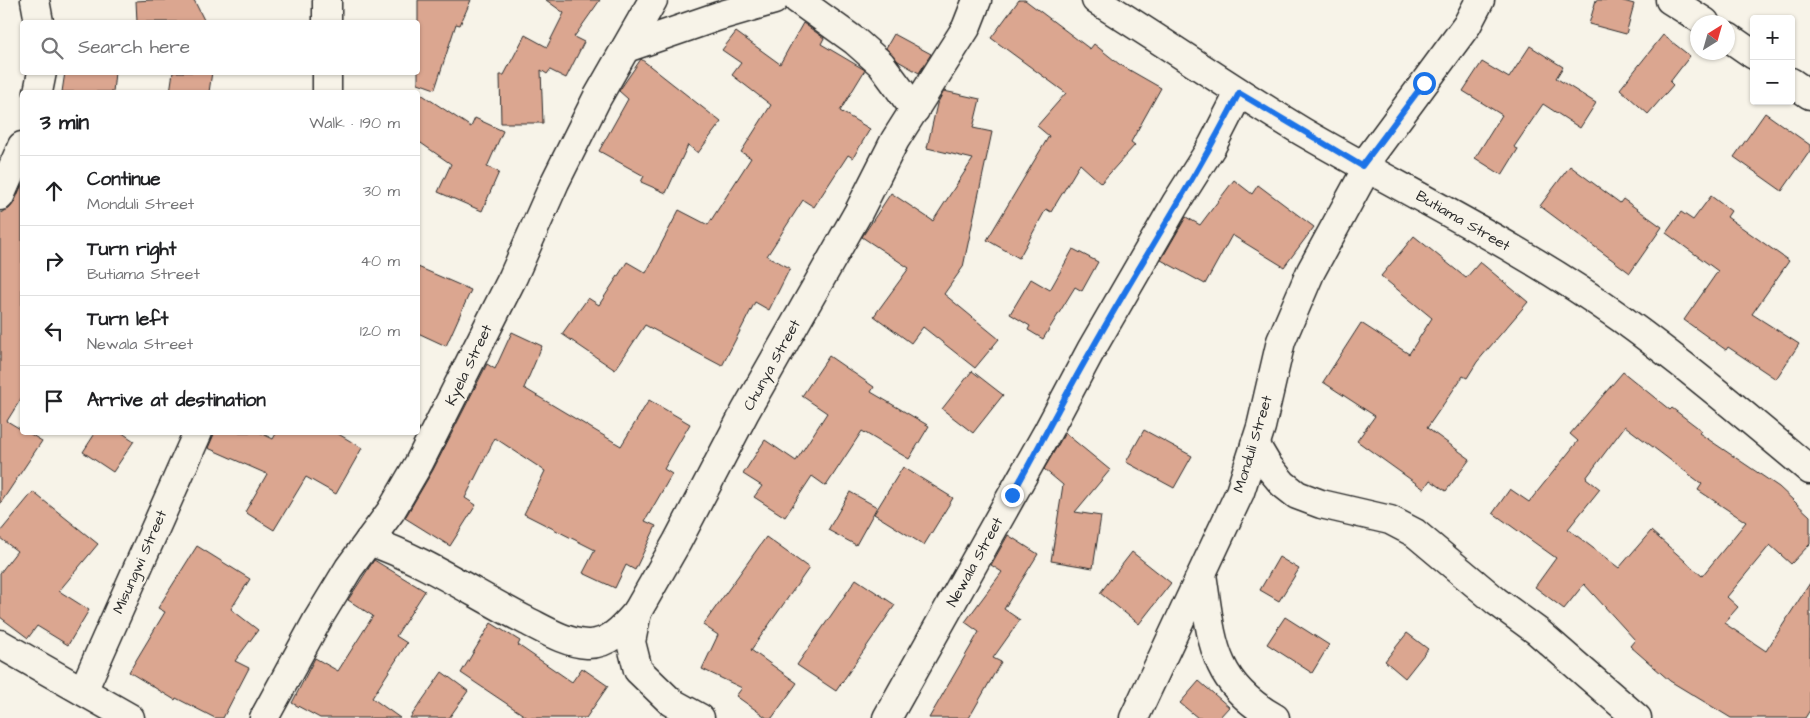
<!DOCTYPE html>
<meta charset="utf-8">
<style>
body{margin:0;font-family:"Architects Daughter",sans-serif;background:#f6f6f6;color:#202124}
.controls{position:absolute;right:15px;top:15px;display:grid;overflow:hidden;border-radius:5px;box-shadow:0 1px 4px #0004}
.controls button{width:45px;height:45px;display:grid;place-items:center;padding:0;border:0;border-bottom:1px solid #e0e0e0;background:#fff;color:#202124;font:25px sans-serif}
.compass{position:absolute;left:1690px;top:15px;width:45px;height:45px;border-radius:50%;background:#fff;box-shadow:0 1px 4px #0004;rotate:37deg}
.stop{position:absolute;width:15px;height:15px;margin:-11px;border:4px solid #1a73e8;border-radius:50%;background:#fff}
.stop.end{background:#1a73e8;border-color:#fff;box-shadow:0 1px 5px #0008}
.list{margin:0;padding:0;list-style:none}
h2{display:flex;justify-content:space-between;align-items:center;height:65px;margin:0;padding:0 20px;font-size:21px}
h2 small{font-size:16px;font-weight:400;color:#757577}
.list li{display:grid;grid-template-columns:32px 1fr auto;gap:15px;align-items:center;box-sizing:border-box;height:70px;padding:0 20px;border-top:1px solid #e0e0e0}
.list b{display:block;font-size:19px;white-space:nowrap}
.list p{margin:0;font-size:16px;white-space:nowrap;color:#757577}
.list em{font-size:16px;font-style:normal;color:#757577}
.icon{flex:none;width:28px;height:28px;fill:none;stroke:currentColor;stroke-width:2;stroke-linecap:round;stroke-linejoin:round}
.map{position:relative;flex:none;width:1810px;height:718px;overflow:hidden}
.search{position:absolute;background:#fff;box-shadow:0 1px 4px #0004;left:20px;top:20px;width:400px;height:55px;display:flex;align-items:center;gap:12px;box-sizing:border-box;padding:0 18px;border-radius:5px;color:#757577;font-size:19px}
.panel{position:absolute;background:#fff;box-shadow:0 1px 4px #0004;left:20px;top:90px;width:400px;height:345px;border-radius:5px}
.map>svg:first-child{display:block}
.building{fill:#dba690;stroke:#2b2b2b;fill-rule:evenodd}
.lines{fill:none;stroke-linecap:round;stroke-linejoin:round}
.street-casing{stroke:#2b2b2b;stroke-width:31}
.street{stroke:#f7f3e8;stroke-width:28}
.route{stroke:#1a73e8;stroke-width:6}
.labels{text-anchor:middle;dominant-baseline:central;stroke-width:4.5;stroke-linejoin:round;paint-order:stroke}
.street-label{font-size:15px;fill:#2b2b2b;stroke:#f7f3e8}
</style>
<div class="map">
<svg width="1810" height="718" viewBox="0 0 1810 718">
<rect width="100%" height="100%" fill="#f7f3e8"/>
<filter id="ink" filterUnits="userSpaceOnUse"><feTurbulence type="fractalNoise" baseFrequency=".02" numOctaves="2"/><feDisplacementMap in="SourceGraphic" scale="10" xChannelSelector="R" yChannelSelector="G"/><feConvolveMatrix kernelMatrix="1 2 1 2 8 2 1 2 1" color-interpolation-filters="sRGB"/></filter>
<g filter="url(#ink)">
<g class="building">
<path d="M152 0H194L205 22H137L136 1Z"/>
<path d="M418 0H471L460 25 456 24 435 89 418 83Z"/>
<path d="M546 0H600L574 37 584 42 566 78 550 70 547 74 541 70 543 123H501L500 75H504L525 35 547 47 564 13Z"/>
<path d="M1019 0H1025L1090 49 1094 44 1119 64 1161 88 1131 142 1135 145 1101 183 1080 164 1051 212 1046 209 1019 258 987 240 1049 136 1037 126 1066 93 991 38Z"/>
<path d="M1596 0H1620L1634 4 1626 34 1589 24Z"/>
<path d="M803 23 824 38 821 44 865 70 840 111 870 129 853 158 848 155 814 207 803 200 767 256 790 268 769 310 755 302 722 366 645 325 615 370 562 334 588 298 599 305 627 262 646 273 679 210 708 225 751 158 741 152 771 105 732 75 741 63 722 50 736 32 780 64Z"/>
<path d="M894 34 931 54 919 73 898 61 886 48Z"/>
<path d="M1663 35 1690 56 1670 82 1673 85 1648 114 1620 89Z"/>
<path d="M1530 46 1563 67 1556 78 1596 103 1580 128 1543 104 1514 147 1518 149 1502 175 1475 158 1502 115 1463 91 1482 62 1509 78Z"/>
<path d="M641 59 721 122 698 153 688 145 666 193 641 182 644 176 599 151 628 99 619 91Z"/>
<path d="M65 72H115L113 92H62Z"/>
<path d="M173 72H212L209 92H170Z"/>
<path d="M944 91 980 99 973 128 992 132 963 267 944 294 999 339 975 368 923 327 911 343 874 316 909 268 862 237 891 193 933 221 973 159 927 148 937 104Z"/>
<path d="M418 92 471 127 475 118 503 131 487 167 499 172 482 211 438 192 451 164 418 141Z"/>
<path d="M1765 113 1810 145V151L1782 191 1734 157Z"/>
<path d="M1570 166 1620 203 1623 199 1662 227 1630 273 1540 206Z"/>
<path d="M1234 180 1252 194 1258 185 1314 227 1284 267 1232 235 1205 284 1161 260 1186 217 1200 225Z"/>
<path d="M22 184V397L7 421 22 430V432H27L42 441 0 504V213L9 209 14 203Z"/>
<path d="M1711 196 1731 211 1727 217 1789 261 1752 314 1799 344 1776 379 1728 347 1726 350 1684 320 1718 271 1666 233 1681 212 1693 220Z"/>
<path d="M1414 236 1466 278 1480 262 1528 302 1477 362 1467 378 1463 376 1427 428 1470 459 1446 491 1430 480 1424 489 1357 441 1375 416 1323 382 1361 323 1409 354 1432 318 1381 276Z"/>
<path d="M1073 249 1098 262 1082 291 1075 287 1043 339 1028 330 1030 326 1010 314 1031 279 1050 290Z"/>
<path d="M418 267 471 290 446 346 418 333Z"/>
<path d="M512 332 542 346 524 388 621 446 649 400 690 424 664 469 672 474 645 521 656 526 635 570 626 565 615 588 583 573 595 550 524 514 545 471 495 438 465 498 476 505 450 546 405 518 433 470 487 364 495 369Z"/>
<path d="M829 356 874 387 871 392 929 426 909 459 862 431 826 486 812 476 785 517 754 497 762 486 743 474 765 440 796 461 827 413 802 396Z"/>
<path d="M972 371 1003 395 973 433 942 409Z"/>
<path d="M1623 372 1670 410 1672 408 1701 430 1699 433 1779 487 1810 516V544L1791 564 1770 545 1727 597 1738 607 1724 623 1766 651 1810 583V710L1805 718H1731L1670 681 1630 646 1635 640 1584 584 1564 609 1535 587 1556 558 1493 513 1510 489 1529 502 1578 441 1570 434ZM1625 426 1702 484 1698 490 1746 522 1702 576 1651 531 1619 568 1568 529 1600 489 1586 478Z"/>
<path d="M1144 430 1192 456 1174 488 1126 462Z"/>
<path d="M96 432H121L134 441 113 472 83 452Z"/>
<path d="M215 432H259L273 439 277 432H335L362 448 336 494 306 477 274 530 245 512 267 474 208 448Z"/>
<path d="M1065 433 1110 470 1075 512 1101 516 1093 568 1051 561 1063 485 1044 469Z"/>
<path d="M903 467 953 498 924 545 874 514Z"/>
<path d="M33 492 98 544 59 591 89 610 68 645 37 626 28 638 0 617V573L17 551 0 538V532Z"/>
<path d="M850 492 877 507 856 545 828 530Z"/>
<path d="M1008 535 1038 554 1004 609 1020 620 993 658 1001 662 969 718H929L979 632 965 622 1002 572 991 565Z"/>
<path d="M766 537 809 568 751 650 797 683 772 718H767L736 696 742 688 702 669 718 635 703 625Z"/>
<path d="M197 546 250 579 231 609 258 630 235 661 249 668 223 718H215L176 698 175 700 129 672 165 612 158 608Z"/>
<path d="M1132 552 1171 583 1139 624 1100 593Z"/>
<path d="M1279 557 1299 569 1279 601 1260 590Z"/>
<path d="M374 560 425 591 396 636 407 643 372 698 400 718H320L292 703 315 658 338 671 373 616 348 600Z"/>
<path d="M856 579 895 605 836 691 797 665Z"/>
<path d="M1285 617 1329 645 1312 673 1267 644Z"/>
<path d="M491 623 520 641 518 645 572 682 582 668 608 686 586 718H528L461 673Z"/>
<path d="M1407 633 1428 649 1405 678 1385 661Z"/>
<path d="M442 672 468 691 449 718H410Z"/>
<path d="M1199 681 1229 707 1219 718H1198L1180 703Z"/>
</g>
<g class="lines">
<defs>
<g id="street">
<path d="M35 0 39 22"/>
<path d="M327 0V22"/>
<path d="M798 0 855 41 881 64 915 110"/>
<path d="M1096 0C1166 43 1233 90 1303 132 1410 194 1522 247 1622 319 1687 366 1749 419 1810 470"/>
<path d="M1670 0 1705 22"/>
<path d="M1728 37 1754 55"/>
<path d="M626 48 719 16 774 0"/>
<path d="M1791 82 1810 95"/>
<path d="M38 92 42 72"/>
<path d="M327 92V72"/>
<path d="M1363 166 1467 25 1480 0"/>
<path d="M0 196 22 146"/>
<path d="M1255 444 1268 466 1283 484 1297 495 1321 504 1390 520 1415 533 1496 601 1537 631 1637 718"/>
<path d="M369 541C425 560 474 594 527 621 545 630 566 643 587 644 609 645 624 627 637 612"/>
<path d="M1202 574C1212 640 1211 682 1275 718"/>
<path d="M0 644 130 718"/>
<path d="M83 691 198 432"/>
<path d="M264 718 318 619 349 568 391 511 419 463 513 277 555 182 597 98 653 0"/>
<path d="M700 718 671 702 638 670 631 642 637 612 677 542 745 412 859 211 895 140 966 28 977 0"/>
<path d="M887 718 1048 431 1091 350 1176 203 1212 146 1239 93"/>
<path d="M1134 718 1240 492 1261 427 1281 341 1311 271 1367 168"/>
</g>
</defs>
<use href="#street" class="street-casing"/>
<use href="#street" class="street"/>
</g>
</g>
<g class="lines" filter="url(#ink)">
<path class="route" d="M1012 495C1039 447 1064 397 1092 349 1140 263 1195 180 1239 93L1362 166 1424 83"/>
</g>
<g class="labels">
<g class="street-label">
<text transform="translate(1463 221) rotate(30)">Butiama Street</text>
<text transform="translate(469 365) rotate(-64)">Kyela Street</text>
<text transform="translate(772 365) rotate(-61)">Chunya Street</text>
<text transform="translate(1253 444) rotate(-73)">Monduli Street</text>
<text transform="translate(140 562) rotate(-66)">Misungwi Street</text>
<text transform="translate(975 562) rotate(-61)">Newala Street</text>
</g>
</g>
</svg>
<div class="controls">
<button>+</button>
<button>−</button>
</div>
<svg class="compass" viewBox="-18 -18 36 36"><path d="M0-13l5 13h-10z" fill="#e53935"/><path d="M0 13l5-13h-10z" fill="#757577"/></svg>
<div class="stop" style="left:1424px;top:83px"></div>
<div class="stop end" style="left:1012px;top:495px"></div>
<div class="search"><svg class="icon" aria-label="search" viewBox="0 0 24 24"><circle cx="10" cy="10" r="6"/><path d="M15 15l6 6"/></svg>Search here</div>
<section class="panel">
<h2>3 min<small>Walk · 190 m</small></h2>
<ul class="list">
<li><svg class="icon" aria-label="ahead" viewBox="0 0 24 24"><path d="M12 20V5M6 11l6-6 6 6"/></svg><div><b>Continue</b><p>Monduli Street</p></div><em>30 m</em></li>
<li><svg class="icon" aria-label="right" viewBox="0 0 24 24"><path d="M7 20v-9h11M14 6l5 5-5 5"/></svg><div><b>Turn right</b><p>Butiama Street</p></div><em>40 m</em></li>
<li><svg class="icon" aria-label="left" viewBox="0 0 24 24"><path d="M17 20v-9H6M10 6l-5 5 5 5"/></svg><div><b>Turn left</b><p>Newala Street</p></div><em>120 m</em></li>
<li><svg class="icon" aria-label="arrive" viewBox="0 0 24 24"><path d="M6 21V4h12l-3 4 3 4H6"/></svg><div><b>Arrive at destination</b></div></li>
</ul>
</section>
</div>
